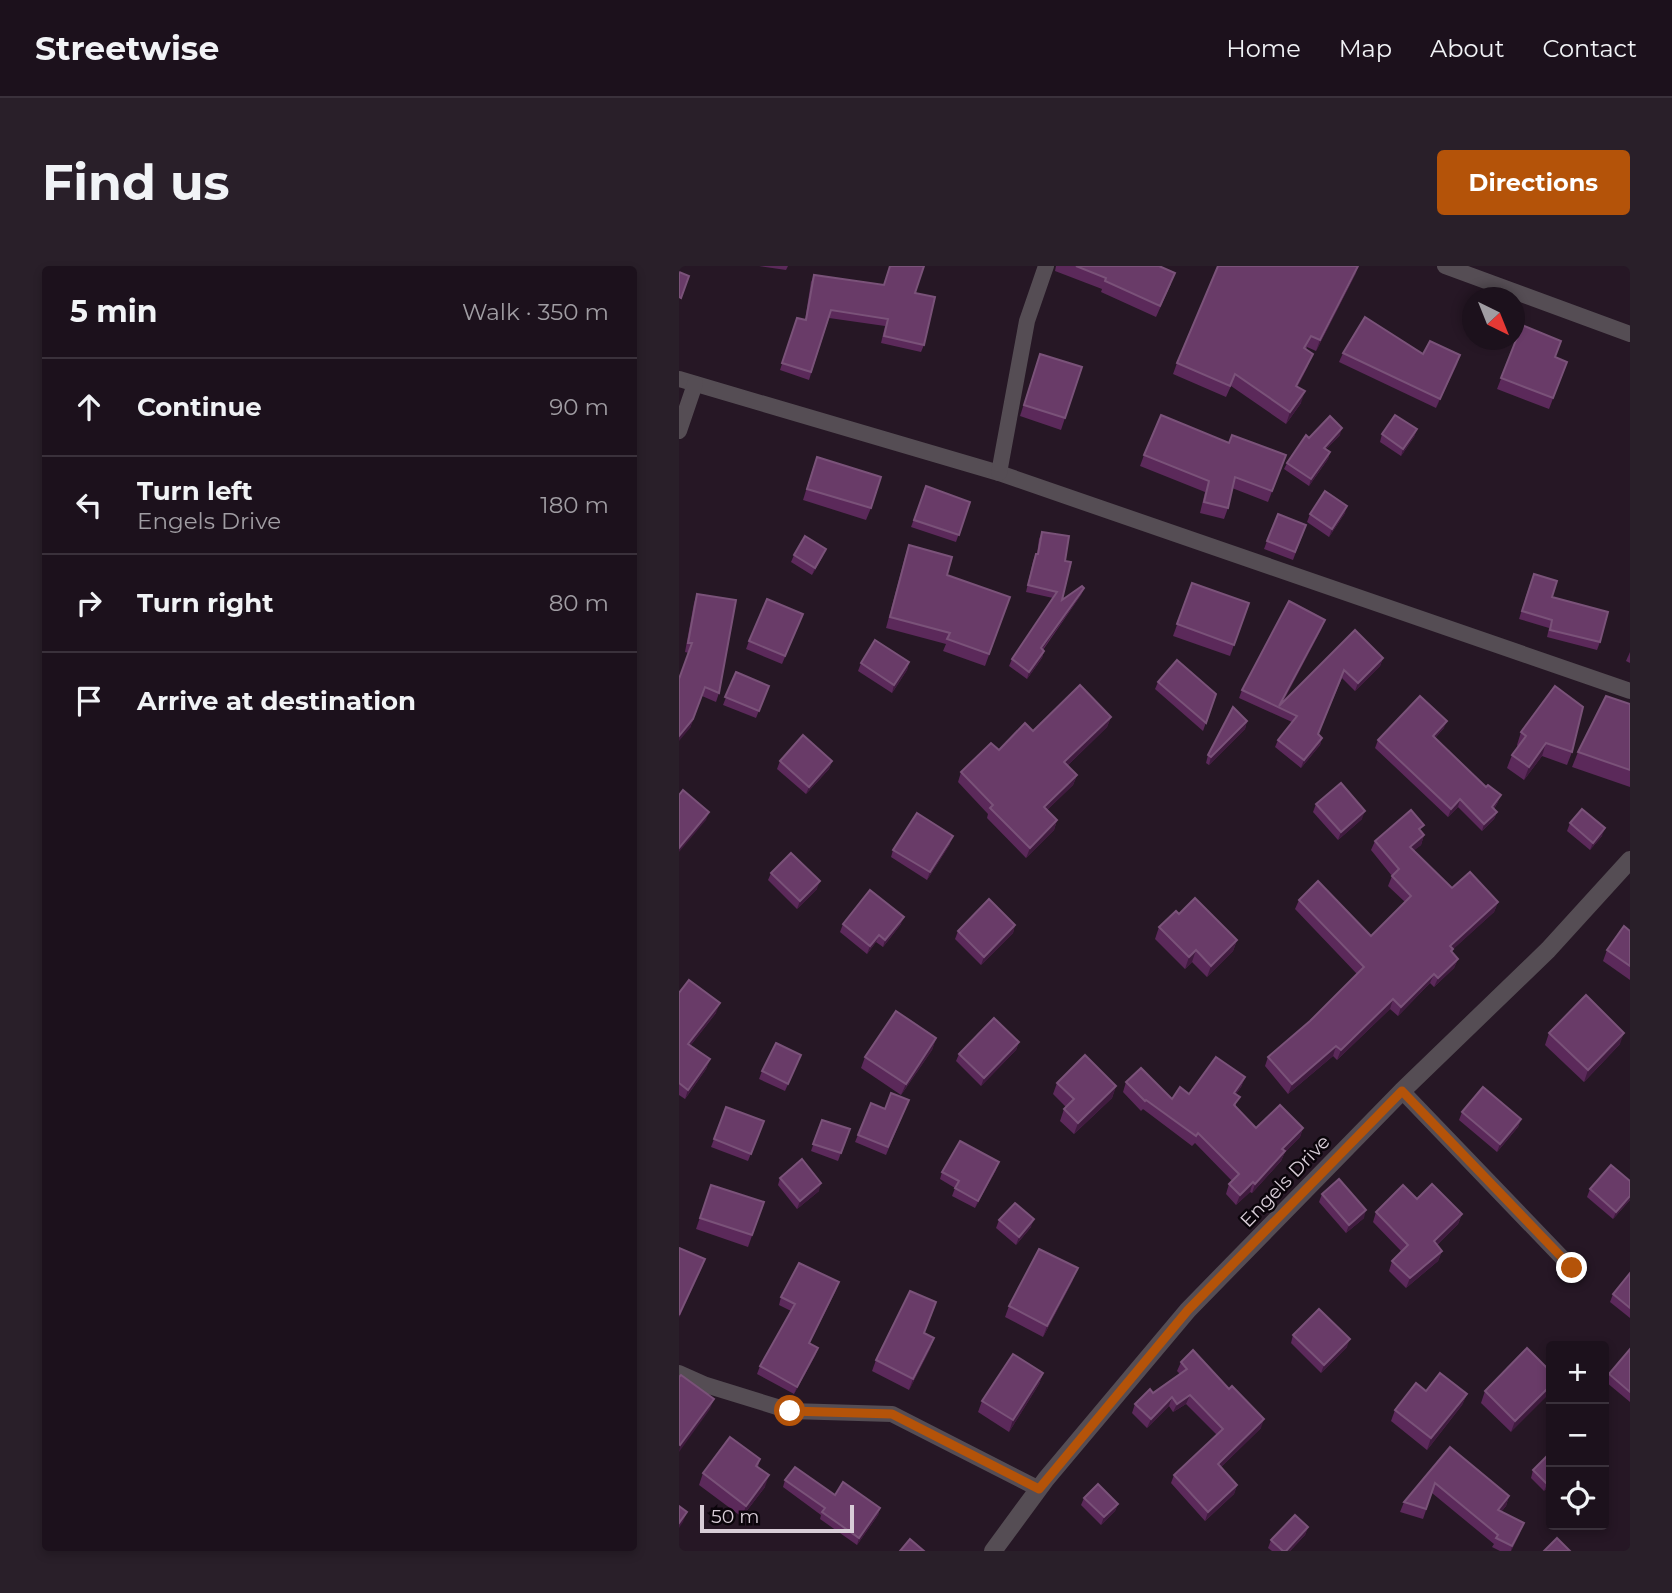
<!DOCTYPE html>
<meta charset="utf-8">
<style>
body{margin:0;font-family:Montserrat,sans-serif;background:#291f29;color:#f1f3f6}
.controls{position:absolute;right:21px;bottom:21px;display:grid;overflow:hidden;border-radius:7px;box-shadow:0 4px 10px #0003}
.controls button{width:63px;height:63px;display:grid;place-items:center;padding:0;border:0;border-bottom:2px solid #3a313b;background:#1c111c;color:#f1f3f6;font:35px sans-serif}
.compass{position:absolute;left:783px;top:21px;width:63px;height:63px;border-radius:50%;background:#1c111c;box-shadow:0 4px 10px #0003;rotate:137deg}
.scale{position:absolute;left:21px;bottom:18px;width:154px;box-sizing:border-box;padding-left:7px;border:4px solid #d8cdd7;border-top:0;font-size:19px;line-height:24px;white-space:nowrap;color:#d8cdd7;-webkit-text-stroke:5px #0b050b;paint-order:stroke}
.stop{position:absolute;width:21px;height:21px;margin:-16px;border:5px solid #b45309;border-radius:50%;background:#fff}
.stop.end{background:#b45309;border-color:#fff;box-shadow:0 2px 7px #0008}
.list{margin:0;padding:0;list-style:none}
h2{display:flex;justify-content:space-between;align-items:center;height:91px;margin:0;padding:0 28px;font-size:30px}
h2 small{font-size:23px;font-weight:400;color:#a09da3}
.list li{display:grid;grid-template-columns:46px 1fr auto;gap:21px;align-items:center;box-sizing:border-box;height:98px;padding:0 28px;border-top:2px solid #3a313b}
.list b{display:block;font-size:26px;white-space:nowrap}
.list p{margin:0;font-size:23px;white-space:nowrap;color:#a09da3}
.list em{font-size:23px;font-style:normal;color:#a09da3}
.icon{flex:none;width:38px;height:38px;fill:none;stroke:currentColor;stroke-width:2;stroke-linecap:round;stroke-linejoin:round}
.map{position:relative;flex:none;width:951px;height:1285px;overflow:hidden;border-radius:7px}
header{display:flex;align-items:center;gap:42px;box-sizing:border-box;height:98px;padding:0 35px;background:#1c111c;border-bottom:2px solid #3a313b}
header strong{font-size:33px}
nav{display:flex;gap:38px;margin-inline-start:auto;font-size:24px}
.intro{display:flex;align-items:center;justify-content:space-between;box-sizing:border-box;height:168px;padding:0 42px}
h1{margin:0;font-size:49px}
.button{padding:18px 32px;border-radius:7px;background:#b45309;color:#fff;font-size:24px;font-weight:700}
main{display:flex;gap:42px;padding:0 42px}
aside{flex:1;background:#1c111c;border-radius:7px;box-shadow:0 4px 10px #0003}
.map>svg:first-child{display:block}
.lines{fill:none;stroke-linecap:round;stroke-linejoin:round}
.minor{stroke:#554d54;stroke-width:16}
.tertiary{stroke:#554d54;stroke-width:18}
.wall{fill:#5b295a}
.shaded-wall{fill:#401b3f}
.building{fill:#693b68;stroke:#7a5279;stroke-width:2}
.route{stroke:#b45309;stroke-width:9}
.labels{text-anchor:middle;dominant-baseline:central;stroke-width:5;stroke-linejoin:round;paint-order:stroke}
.street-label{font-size:19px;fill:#d8cdd7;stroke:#0b050b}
</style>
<header>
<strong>Streetwise</strong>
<nav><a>Home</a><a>Map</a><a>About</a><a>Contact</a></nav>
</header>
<div class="intro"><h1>Find us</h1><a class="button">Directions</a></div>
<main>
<aside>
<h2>5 min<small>Walk · 350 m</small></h2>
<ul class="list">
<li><svg class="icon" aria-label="ahead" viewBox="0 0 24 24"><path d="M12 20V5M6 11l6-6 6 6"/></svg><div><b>Continue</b></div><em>90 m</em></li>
<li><svg class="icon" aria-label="left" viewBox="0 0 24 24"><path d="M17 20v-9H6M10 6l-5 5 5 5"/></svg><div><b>Turn left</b><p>Engels Drive</p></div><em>180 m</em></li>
<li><svg class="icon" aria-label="right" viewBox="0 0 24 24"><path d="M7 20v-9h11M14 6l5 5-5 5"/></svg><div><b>Turn right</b></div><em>80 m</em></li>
<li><svg class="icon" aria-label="arrive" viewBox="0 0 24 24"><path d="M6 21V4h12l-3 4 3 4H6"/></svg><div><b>Arrive at destination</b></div></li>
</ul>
</aside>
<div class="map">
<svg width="951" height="1285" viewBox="0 0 951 1285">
<rect width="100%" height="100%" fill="#261725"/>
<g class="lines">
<g class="minor">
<path d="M766 0 951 68"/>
<path d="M0 113 320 207 951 425"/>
<path d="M0 165 16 118"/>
<path d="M320 207 348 55 367 0"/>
<path d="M723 825 893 1002"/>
<path d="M0 1107 27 1119 111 1145 213 1148 360 1223"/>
</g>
<path class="tertiary" d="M314 1285 367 1213 509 1044 723 825 869 684 951 594"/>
</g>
<g class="wall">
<path d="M80 0H109L107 4Z"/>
<path d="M377 0H480L492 18 477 51 422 26 423 23 376 5Z"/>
<path d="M677 7 637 85 628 81 627 84 629 100 618 121 622 137 607 158 552 120 547 131 494 108 498 97Z"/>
<path d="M135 9 236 27 245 79 242 86 202 77 206 60 150 52 130 114 101 104 118 52 126 54 132 16Z"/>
<path d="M843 59 876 91 888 96 870 143 818 123Z"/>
<path d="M664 87 744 88 781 89 757 142 660 96Z"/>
<path d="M361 88 403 101 382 164 341 150Z"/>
<path d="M738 163 735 171 722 190 701 176 703 168Z"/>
<path d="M661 169 647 183 651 186 649 193 630 220 605 203 608 197 630 172Z"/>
<path d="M550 177 607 189 589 236 553 222 549 242 545 253 521 247 526 226 461 200 465 189Z"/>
<path d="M134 202 192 242 187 254 124 234Z"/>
<path d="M247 220 291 236 277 276 232 261Z"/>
<path d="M666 247 650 271 628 256 631 248Z"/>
<path d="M627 259 614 294 585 283 588 275Z"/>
<path d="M363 266 386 295 383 334 405 322 402 329 364 384 365 385 363 392 348 413 330 400 333 393 374 332 347 326 354 295 357 288H358L360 273Z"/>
<path d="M230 279 268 309 331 331 306 400 264 385 267 378 207 362 226 291Z"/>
<path d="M115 289 144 290 133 309 112 296Z"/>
<path d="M852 315 873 331 921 376 918 384 868 371 870 362 840 353Z"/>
<path d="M513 317 570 337 551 390 494 370Z"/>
<path d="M18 328 40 427 37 436 23 430 11 462 10 387 6 386 15 337Z"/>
<path d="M121 356 103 398 67 383 70 375Z"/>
<path d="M643 362 603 437 676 364 704 392 701 400 676 425 663 412 639 468 643 472 641 479 622 502 596 481 599 474 613 456 560 432 563 424Z"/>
<path d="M951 386V397L947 395Z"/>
<path d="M230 396 228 404 213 427 179 405 182 397Z"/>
<path d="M57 406 90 420 77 452 44 439Z"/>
<path d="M479 416 537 428 524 465 476 423Z"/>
<path d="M951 438V521L893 501 899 486Z"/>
<path d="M432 451 428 461 388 500 398 509 394 519 368 544 378 554 375 564 347 592 308 552 309 548 279 516 282 506 354 465Z"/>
<path d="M568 455 566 463 530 499 527 497 529 489Z"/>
<path d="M765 462 756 472 819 536 815 543 818 546 815 553 803 565 779 541 769 551 696 482 699 474Z"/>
<path d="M842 466 893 486 888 499 863 490 845 514 828 502 833 489 839 481 838 479Z"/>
<path d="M101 495H153L150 503 127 528 98 503Z"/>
<path d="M637 538 683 553 659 574 634 546Z"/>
<path d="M891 557 923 570 911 584 888 565Z"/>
<path d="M742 566 745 569 742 579 735 584 773 622 819 636 815 646 774 683 773 687 779 693 775 702 755 721 751 717 719 750 711 743 658 794 654 790 609 828 586 800 589 791 631 755 678 708 616 643 620 634 692 670 726 636 709 620 713 610 692 584 696 575Z"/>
<path d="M271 578 248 614 212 591 214 584Z"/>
<path d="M92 607 138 623 118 643 89 614Z"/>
<path d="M500 648 558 674 554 685 528 711 513 696 506 703 476 673 480 661Z"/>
<path d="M164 658H222L204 681 197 676 188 688 161 666Z"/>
<path d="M336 659 334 667 302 699 276 673 279 665Z"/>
<path d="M951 665V714L924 695 928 684Z"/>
<path d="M0 727 37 747 11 780 31 793 27 803 6 833 0 829Z"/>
<path d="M870 767 941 778 905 816 866 779Z"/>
<path d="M257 772 253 784 222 829 182 802 186 791Z"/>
<path d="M340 776 337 784 302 820 277 795 280 788Z"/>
<path d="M122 789 106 825 80 813 83 805Z"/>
<path d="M566 811 562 821 557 828V841L577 862H624L621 871 606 886 602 895 573 927 571 926 557 939 547 928 550 918 553 915 516 877 513 880 464 843 462 845 444 826 447 816 493 833Z"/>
<path d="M378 817 437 820 433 832 395 868 381 855 385 843 387 841 374 828Z"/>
<path d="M230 834 207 889 176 876 192 837 206 843Z"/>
<path d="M47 841 85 855 69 895 32 881Z"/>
<path d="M783 846 842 853 839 861 818 886 780 854Z"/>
<path d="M143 854 171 863 159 895 132 885Z"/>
<path d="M317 904 296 942 273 930 276 922 261 913 263 906Z"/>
<path d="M101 912 140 925 118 943 99 919Z"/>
<path d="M951 915V934L934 953 908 931 911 923Z"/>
<path d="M32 919 85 936 69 981 17 963Z"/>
<path d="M643 928 685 952 667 967 640 936Z"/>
<path d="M738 933 783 948 779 958 758 979 763 985 759 995 727 1022 710 1005 713 995 723 986 694 956 697 946Z"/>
<path d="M320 954 352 961 337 979 317 962Z"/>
<path d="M951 1007V1052L931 1036 934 1028Z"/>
<path d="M394 1014 364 1071 326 1051 330 1040Z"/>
<path d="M157 1024 130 1078 139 1082 136 1090 115 1128 78 1108 81 1100 112 1045 100 1039 102 1031Z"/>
<path d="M614 1069 668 1081 642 1107 612 1077Z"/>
<path d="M255 1072 251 1083 230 1124 193 1105 197 1094Z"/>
<path d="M951 1083V1136L927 1116 930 1108Z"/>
<path d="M502 1096 582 1162 542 1201 558 1219 555 1228 526 1255 492 1217 495 1209 538 1169 507 1138 494 1146 490 1140 468 1162 453 1147 456 1138 501 1108 498 1105Z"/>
<path d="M872 1106 832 1166 802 1137 806 1125Z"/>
<path d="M364 1107 360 1118 330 1166 299 1146 303 1135Z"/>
<path d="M788 1128 783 1139 748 1184 712 1155 716 1144Z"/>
<path d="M771 1181 830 1230 827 1240 822 1246 841 1267 832 1285H821L813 1281 815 1278 753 1227 744 1253 721 1246 725 1236Z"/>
<path d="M872 1186V1218L865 1225 852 1212 854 1204Z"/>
<path d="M81 1193 79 1201 86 1221 63 1251 20 1219 24 1207Z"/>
<path d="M106 1214 156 1229 201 1242 199 1249 178 1279 141 1253 142 1249 104 1221Z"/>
<path d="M405 1232 439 1238 436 1245 422 1259 402 1239Z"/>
<path d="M629 1261 626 1269 611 1285H593L589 1282 592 1274Z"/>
</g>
<g class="shaded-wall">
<path d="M679 0 677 7 637 85 641 74Z"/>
<path d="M634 88 629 100 613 132 617 120Z"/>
<path d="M781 89 778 99 757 142 761 133Z"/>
<path d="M626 125 622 137 607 158 611 146Z"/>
<path d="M663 162 661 169 642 188 645 182Z"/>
<path d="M738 163 735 171 722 190 724 183Z"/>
<path d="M651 186 649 193 630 220 632 213Z"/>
<path d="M668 240 666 247 650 271 653 263Z"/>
<path d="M147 283 144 290 133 309 136 302Z"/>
<path d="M405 322 402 329 359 389 362 382Z"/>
<path d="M646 354 643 362 601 442 600 441Z"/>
<path d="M365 385 363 392 348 413 350 406Z"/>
<path d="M704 392 701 400 676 425 679 417Z"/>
<path d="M230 396 228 404 213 427 215 419Z"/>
<path d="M26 421 11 462 0 475V470Z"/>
<path d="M432 451 428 461 382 506 385 496Z"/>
<path d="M568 455 566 463 530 499 532 491Z"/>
<path d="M768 455 765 462 751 477 754 470Z"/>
<path d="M643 472 641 479 622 502 625 494Z"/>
<path d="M867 477 863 490 845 514 850 501Z"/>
<path d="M153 495 150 503 127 528 130 521Z"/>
<path d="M398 509 394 519 361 551 365 541Z"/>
<path d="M822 529 819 536 811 548 813 541Z"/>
<path d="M781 533 779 541 769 551 772 543Z"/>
<path d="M686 545 683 553 659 574 662 566Z"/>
<path d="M30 546 27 554 0 586V582Z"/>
<path d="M818 546 815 553 803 565 805 558Z"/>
<path d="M378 554 375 564 347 592 351 582Z"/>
<path d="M926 562 923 570 911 584 914 577Z"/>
<path d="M745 569 742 579 728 590 731 581Z"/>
<path d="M274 570 271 578 248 614 251 606Z"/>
<path d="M141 615 138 623 118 643 121 635Z"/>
<path d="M819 636 815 646 768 689 771 680Z"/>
<path d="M225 651 222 658 204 681 206 674Z"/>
<path d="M336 659 334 667 302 699 305 691Z"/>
<path d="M200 669 197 676 188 688 191 680Z"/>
<path d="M558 674 554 685 528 711 532 700Z"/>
<path d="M517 684 513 696 506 703 510 691Z"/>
<path d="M779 693 775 702 755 721 759 712Z"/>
<path d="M755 708 751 717 719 750 722 741Z"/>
<path d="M714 733 711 743 658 794 662 784Z"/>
<path d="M41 737 37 747 5 788 9 778Z"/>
<path d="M945 767 941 778 905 816 909 804Z"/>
<path d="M257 772 253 784 222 829 227 818Z"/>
<path d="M340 776 337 784 302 820 305 812Z"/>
<path d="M657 780 654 790 609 828 613 818Z"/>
<path d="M31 793 27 803 6 833 9 824Z"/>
<path d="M566 811 562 821 551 837 555 827Z"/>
<path d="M437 820 433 832 395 868 399 857Z"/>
<path d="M842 853 839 861 818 886 821 878Z"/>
<path d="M624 862 621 871 606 886 602 895 573 927 576 918 603 883Z"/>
<path d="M320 896 317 904 296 942 299 935Z"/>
<path d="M574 916 571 926 557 939 561 929Z"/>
<path d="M142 917 140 925 118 943 121 935Z"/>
<path d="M951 930V934L934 953 937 946Z"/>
<path d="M687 944 685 952 667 967 670 959Z"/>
<path d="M783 948 779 958 751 985 755 975Z"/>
<path d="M355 953 352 961 337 979 340 971Z"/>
<path d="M763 985 759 995 727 1022 731 1012Z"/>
<path d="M26 993 23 1002 0 1052V1049Z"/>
<path d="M399 1002 394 1014 364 1071 368 1060Z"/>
<path d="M160 1016 157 1024 127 1085 130 1077Z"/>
<path d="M255 1072 251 1083 230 1124 234 1113Z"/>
<path d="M671 1073 668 1081 642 1107 645 1099Z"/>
<path d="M139 1082 136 1090 115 1128 118 1121Z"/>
<path d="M364 1107 360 1118 330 1166 334 1154Z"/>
<path d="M872 1119V1126L832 1166 836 1155Z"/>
<path d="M788 1128 783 1139 748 1184 752 1172Z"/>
<path d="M511 1129 507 1138 494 1146 498 1138Z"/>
<path d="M493 1131 490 1140 468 1162 472 1153Z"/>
<path d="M35 1133 31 1143 0 1186 1 1179Z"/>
<path d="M585 1153 582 1162 536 1207 539 1198Z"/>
<path d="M90 1209 86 1221 63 1251 67 1240Z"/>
<path d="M872 1213V1218L865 1225 868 1218Z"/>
<path d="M558 1219 555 1228 526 1255 529 1246Z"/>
<path d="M830 1230 827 1240 815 1254 819 1244Z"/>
<path d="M439 1238 436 1245 422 1259 425 1251Z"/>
<path d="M201 1242 199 1249 178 1279 180 1272Z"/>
<path d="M8 1246 4 1256 0 1262V1257Z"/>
<path d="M845 1257 841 1267 832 1285 833 1280Z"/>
<path d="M629 1261 626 1269 611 1285H607Z"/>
</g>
<g class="building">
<path d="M211 0H245L236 27 256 31 245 79 205 70 209 53 152 44 132 106 103 97 118 52 127 54 135 9 205 19Z"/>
<path d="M397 0H480L496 7 481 40 426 15 427 12Z"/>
<path d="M539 0H679L641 74 632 70 625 82 634 88 617 120 626 125 611 146 556 108 551 120 498 97Z"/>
<path d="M0 6 10 10 2 32 0 31Z"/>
<path d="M686 51 744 88 751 75 781 89 761 133 664 87Z"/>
<path d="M843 59 882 75 876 91 888 96 874 132 822 112Z"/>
<path d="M361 88 403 101 386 152 345 139Z"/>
<path d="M482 149 550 177 553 169 607 189 593 225 556 211 549 242 525 236 530 215 465 189Z"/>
<path d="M716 149 738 163 724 183 703 168Z"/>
<path d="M651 150 663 162 645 182 651 186 632 213 608 197 627 169 630 172Z"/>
<path d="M138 191 202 211 192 242 128 223Z"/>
<path d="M247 220 291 236 280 269 235 254Z"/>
<path d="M646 225 668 240 653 263 631 248Z"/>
<path d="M599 248 627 259 616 286 588 275Z"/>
<path d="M363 266 390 270 386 295 392 296 383 334 403 320 405 322 362 382 365 385 350 406 333 393 378 326 349 319 357 288H359Z"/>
<path d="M126 270 147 283 136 302 115 289Z"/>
<path d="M230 279 273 291 268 309 331 331 310 388 268 373 271 367 211 351Z"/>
<path d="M855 308 878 315 873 331 929 346 921 376 871 364 873 354 843 345Z"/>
<path d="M513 317 570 337 555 379 498 358Z"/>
<path d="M18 328 57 334 40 427 26 421 14 453 0 470V413L13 377H9Z"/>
<path d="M88 333 124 348 106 390 70 375Z"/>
<path d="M610 335 646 354 600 440 676 364 704 392 679 417 665 404 639 468 643 472 625 494 599 474 618 450 563 424Z"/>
<path d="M196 374 230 396 215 419 182 397Z"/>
<path d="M498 394 537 428 527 457 479 416Z"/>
<path d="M57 406 90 420 80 445 46 431Z"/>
<path d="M401 419 432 451 385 496 398 509 365 541 378 554 351 582 311 542 314 539 282 506 312 477 320 484 346 457 354 465Z"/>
<path d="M876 420 904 441 893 486 867 477 850 501 833 489 847 470 842 466Z"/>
<path d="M741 430 768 455 754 470 807 521 809 519 822 529 813 541 818 546 805 558 781 533 772 543 699 474Z"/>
<path d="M927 430 951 438V504L899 486Z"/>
<path d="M554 441 568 455 532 491 529 489Z"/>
<path d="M124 469 153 495 130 521 101 495Z"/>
<path d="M662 517 686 545 662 566 637 538Z"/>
<path d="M4 524 30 546 0 582V529Z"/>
<path d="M903 543 926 562 914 577 891 557Z"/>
<path d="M732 544 745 559 740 563 745 569 731 581 773 622 791 606 819 636 771 680 774 683 772 685 779 693 759 712 755 708 722 741 714 733 662 784 657 780 613 818 589 791 631 755 685 701 620 634 639 615 692 670 732 630 713 610 720 603 696 575Z"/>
<path d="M238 547 274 570 251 606 214 584Z"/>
<path d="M112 587 141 615 121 635 92 607Z"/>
<path d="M191 624 225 651 206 674 200 669 191 680 164 658Z"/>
<path d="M516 632 558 674 532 700 517 684 510 691 480 661 497 645 500 648Z"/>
<path d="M310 633 336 659 305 691 279 665Z"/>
<path d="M945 660 951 665V700L928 684Z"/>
<path d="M10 714 41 737 9 778 31 793 9 824 0 817V727Z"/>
<path d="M907 729 945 767 909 804 870 767Z"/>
<path d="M217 745 257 772 227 818 186 791Z"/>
<path d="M315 752 340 776 305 812 280 788Z"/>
<path d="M97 777 122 789 109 818 83 805Z"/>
<path d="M406 789 437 820 399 857 385 843 395 833 378 817Z"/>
<path d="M537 791 566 811 555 827 561 831 555 839 577 862 601 839 624 862 603 883 606 885 576 918 574 916 561 929 550 918 560 908 519 867 517 870 467 834 466 835 447 816 462 802 493 833 501 821 510 828Z"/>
<path d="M804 821 842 853 821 878 783 846Z"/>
<path d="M212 827 230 834 209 881 179 869 192 837 206 843Z"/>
<path d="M47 841 85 855 72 888 35 873Z"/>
<path d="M143 854 171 863 162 887 134 878Z"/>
<path d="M281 875 320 896 299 935 276 922 280 915 263 906Z"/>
<path d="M123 893 142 917 121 935 101 912Z"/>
<path d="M932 899 951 915V930L937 946 911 923Z"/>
<path d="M660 913 687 944 670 959 643 928Z"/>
<path d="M753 918 783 948 755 975 763 985 731 1012 713 995 729 979 697 946 724 919 738 933Z"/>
<path d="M32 919 85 936 73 969 21 952Z"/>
<path d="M336 937 355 953 340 971 320 954Z"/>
<path d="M0 982 26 993 0 1049Z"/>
<path d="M360 983 399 1002 368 1060 330 1040Z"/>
<path d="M120 997 160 1016 130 1077 139 1082 118 1121 81 1100 116 1038 102 1031Z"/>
<path d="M951 1007V1042L934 1028Z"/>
<path d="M231 1025 257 1036 245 1067 255 1072 234 1113 197 1094Z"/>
<path d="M640 1043 671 1073 645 1099 614 1069Z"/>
<path d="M848 1082 872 1106V1119L836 1155 806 1125Z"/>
<path d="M951 1083V1126L930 1108Z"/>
<path d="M514 1084 550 1123 553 1120 585 1153 539 1198 558 1219 529 1246 495 1209 544 1163 511 1129 498 1138 493 1131 472 1153 456 1138 471 1123 474 1127 508 1103 502 1096Z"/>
<path d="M334 1088 364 1107 334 1154 303 1135Z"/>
<path d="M761 1107 788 1128 752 1172 716 1144 737 1117 747 1125Z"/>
<path d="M2 1109 35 1133 1 1179 0 1178V1111Z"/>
<path d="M51 1171 81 1193 77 1200 90 1209 67 1240 24 1207Z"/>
<path d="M771 1181 830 1230 819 1244 845 1257 833 1280 817 1272 819 1269 756 1217 747 1243 725 1236Z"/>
<path d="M872 1186V1213L868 1218 854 1204Z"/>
<path d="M116 1201 156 1229 164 1216 201 1242 180 1272 143 1246 146 1242 106 1214Z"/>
<path d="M419 1218 439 1238 425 1251 405 1232Z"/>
<path d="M0 1240 8 1246 0 1257Z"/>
<path d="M616 1249 629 1261 607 1285H604L592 1274Z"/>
<path d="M878 1272 891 1285H865Z"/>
<path d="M231 1273 245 1285H221Z"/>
</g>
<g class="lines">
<path class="route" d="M111 1145 213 1148 360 1223 509 1044 723 825 893 1002"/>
</g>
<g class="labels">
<g class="street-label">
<text transform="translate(606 915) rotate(-46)">Engels Drive</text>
</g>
</g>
</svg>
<div class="controls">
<button>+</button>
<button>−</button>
<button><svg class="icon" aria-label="locate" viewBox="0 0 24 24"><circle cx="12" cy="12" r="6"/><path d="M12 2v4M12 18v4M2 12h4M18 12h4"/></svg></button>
</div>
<svg class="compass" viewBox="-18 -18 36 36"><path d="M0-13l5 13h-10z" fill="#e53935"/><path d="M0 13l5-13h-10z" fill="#a09da3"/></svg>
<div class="scale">50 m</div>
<div class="stop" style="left:111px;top:1145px"></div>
<div class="stop end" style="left:893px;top:1002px"></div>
</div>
</main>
